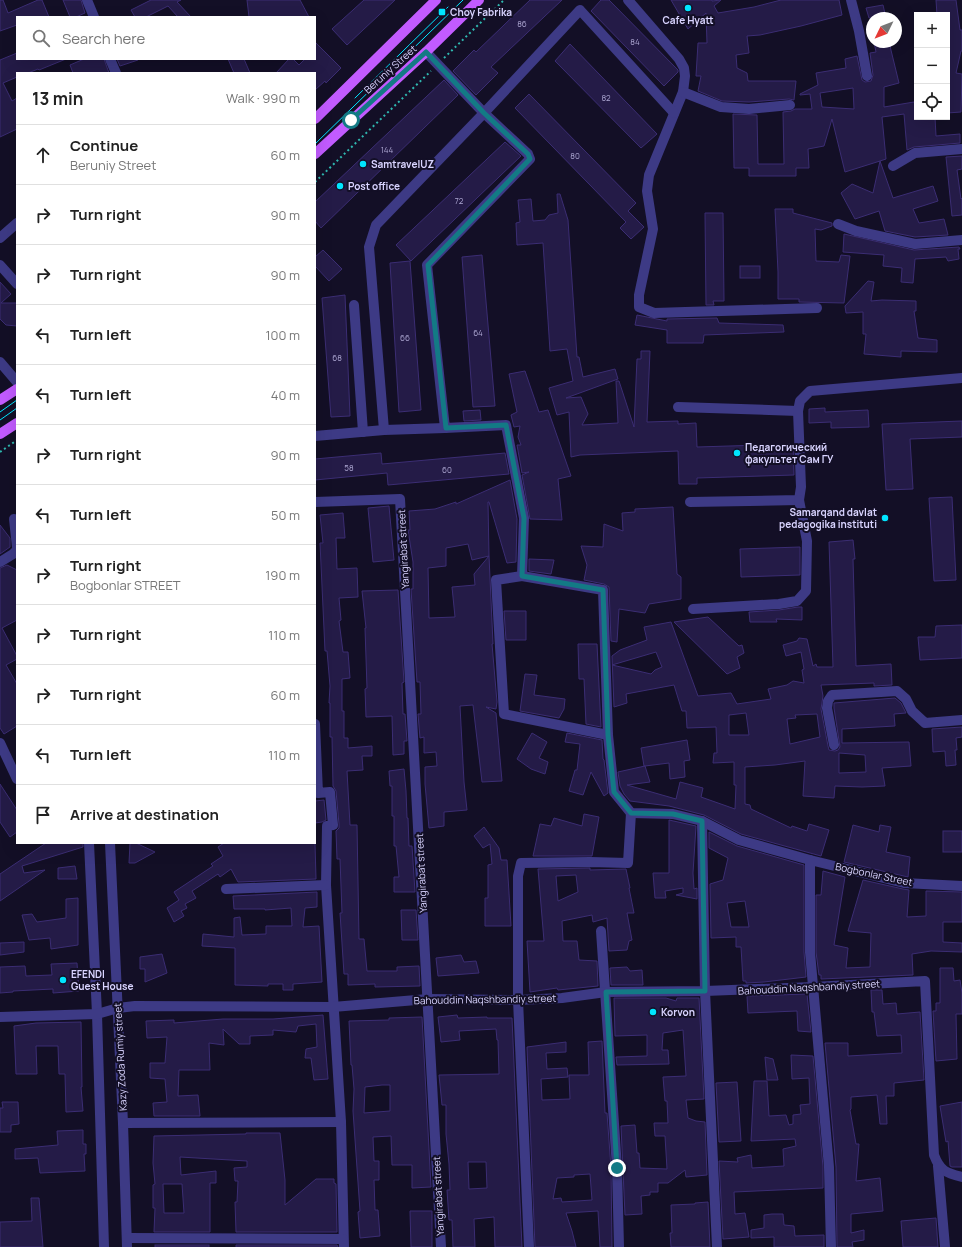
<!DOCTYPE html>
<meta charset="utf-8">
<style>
body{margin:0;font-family:Manrope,sans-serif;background:#f2f2f2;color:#222}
.controls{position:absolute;right:12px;top:12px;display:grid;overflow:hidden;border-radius:0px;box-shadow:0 4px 16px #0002}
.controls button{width:36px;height:36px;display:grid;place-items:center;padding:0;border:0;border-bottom:1px solid #e0e0e0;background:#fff;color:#222;font:20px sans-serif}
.compass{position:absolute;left:866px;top:12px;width:36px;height:36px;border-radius:50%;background:#fff;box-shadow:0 4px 16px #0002;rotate:227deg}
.stop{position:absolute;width:12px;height:12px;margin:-9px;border:3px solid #137a85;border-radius:50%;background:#fff}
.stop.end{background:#137a85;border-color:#fff;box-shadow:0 1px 4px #0008}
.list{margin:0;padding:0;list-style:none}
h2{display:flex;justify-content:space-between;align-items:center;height:52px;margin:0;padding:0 16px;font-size:17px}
h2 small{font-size:13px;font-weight:400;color:#767676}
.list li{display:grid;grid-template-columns:26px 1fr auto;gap:12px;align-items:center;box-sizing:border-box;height:60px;padding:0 16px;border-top:1px solid #e0e0e0}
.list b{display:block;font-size:15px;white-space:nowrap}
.list p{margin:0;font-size:13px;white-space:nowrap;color:#767676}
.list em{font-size:13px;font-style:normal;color:#767676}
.icon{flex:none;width:22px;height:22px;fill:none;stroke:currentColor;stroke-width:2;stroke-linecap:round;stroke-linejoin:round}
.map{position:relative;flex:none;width:962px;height:1247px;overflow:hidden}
.search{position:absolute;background:#fff;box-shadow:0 4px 16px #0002;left:16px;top:16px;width:300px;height:44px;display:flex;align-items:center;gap:10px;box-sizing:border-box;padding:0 14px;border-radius:0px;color:#767676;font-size:15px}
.panel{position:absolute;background:#fff;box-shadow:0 4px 16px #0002;left:16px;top:72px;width:300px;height:772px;border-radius:0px}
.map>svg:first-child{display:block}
.building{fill:#241b47;stroke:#3b2d73;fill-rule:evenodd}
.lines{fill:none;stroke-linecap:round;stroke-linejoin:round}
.path{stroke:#2fb8b0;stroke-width:2;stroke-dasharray:2 3;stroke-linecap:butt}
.minor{stroke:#3d3a85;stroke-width:10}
.major{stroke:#c25bff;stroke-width:10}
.tram{stroke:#00e5ff;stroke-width:1}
.route{stroke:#137a85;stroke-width:5}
.poi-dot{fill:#00e5ff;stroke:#130f26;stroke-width:1.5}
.labels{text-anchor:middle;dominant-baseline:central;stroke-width:4;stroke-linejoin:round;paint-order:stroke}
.number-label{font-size:8px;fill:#aca6d1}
.poi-label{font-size:10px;font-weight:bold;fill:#d9d4ff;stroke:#130f26;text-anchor:start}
.street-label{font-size:10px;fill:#d9d4ff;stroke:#130f26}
</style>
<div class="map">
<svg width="962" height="1247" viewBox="0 0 962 1247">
<rect width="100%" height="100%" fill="#130f26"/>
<g class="building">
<path d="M0 0H3L8 13 38 0H42L49 17H17V25L0 31Z"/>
<path d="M63 0H81L85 13 76 17H70Z"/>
<path d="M151 0H181L177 2 191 17H178L168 6 146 17H135L131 10Z"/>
<path d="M247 0H300L309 17H249Z"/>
<path d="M364 0H395L347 45 332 29Z"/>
<path d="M530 0H562L491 67 498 73 476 95 453 71 474 50 476 52Z"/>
<path d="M601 0H609L678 70V72L664 86 591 11Z"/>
<path d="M671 0H712V1L721 0 714 6 718 13 754 7 781 0H839L842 15 801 26 760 35 747 36 749 53 736 55 737 68 747 73 748 81H796L794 100 789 99 749 102 722 101 698 91 701 76H696L698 43H707L706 13 688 29Z"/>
<path d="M936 0H956L960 30H962V51H961L956 73 962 74 961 112 947 113V15H937Z"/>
<path d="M883 5 886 18H869L866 8Z"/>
<path d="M315 42 341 68 326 83 325 81 315 90V73H276L289 59H293L299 65 305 59H315Z"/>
<path d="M874 42H889L899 83 884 87V107L914 102 917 110V117H935L936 136 960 134V143L914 147 907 150 904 114 882 117 886 159 880 161 893 198 933 186 938 201 913 209 919 223 944 219 948 235 915 237 885 231 879 211 855 219 841 193 852 184 873 193 880 161 845 172 832 119 824 146 808 149 809 168H796V176H749V168H734L733 114 757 115 758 164H784L783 112 791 111 795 109H812L810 94 800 95V94L818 85 816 73 846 68 845 59 857 56 862 80 865 82 871 81 873 75 870 53 876 52ZM853 88 854 109 822 107 820 93Z"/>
<path d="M570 44 657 134 641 148 555 61Z"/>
<path d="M17 53V59H66L39 70 38 69 28 73H17V77L3 83 12 101 17 98V129L0 137V60Z"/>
<path d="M84 59H104L109 73H73L70 65Z"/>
<path d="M117 59H138V60L120 66Z"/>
<path d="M228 59H244L250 73H234Z"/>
<path d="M444 80 458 95 321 228 315 221V202Z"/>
<path d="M529 94 636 203 628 211 644 227 631 239 620 228 626 222 515 108Z"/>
<path d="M505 142 521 156 411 261 396 245Z"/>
<path d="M962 156V169L957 170 961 199 962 198V215L952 216 946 157Z"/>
<path d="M557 194H560L568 220 577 357H579L583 377 615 369 618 379 566 398 581 397 588 414 582 425 618 423 616 381H619L634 427 637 359H641V351H650L647 422 678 421V424L696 423 697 447 793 444 794 475 697 478V484H679L678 451 580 455 571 457 569 412 557 415 549 388 573 381 567 349 550 351 543 243 517 245 516 223 520 222 518 200 531 199 533 221 545 220 549 215 558 213Z"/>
<path d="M775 209H793V213L832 223V226L821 230 815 229 816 261 839 262 841 255 850 256 844 303 799 302V299H778V272Z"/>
<path d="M705 213H723L724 301H713L714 305H706Z"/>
<path d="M844 234 914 250 959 247 960 249H958L959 259 948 261 946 257 915 259 913 283 901 282 902 268 883 266 884 255 843 252Z"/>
<path d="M323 250 342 269 329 281 315 266V257Z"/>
<path d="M482 255 495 406 473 407 462 257Z"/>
<path d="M410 261 421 410 399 412 390 263Z"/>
<rect x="740" y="266" width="20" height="12"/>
<path d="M868 281 874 282 871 301 882 300 916 301V311H914L918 338 937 340V352L901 351V357L864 354 866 334H863V312L846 313 845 306Z"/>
<path d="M0 282 11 294 1 303H17V326L6 325 0 319Z"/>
<path d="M345 295 350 416 331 417 322 298Z"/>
<path d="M637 315 667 321V319L717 318 719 323 783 325 784 332 704 335 703 343H667V330L635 325Z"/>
<path d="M525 371 539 412 548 410 571 476 558 479 562 520 530 519 522 475 529 472 522 473 517 445H521L518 437 520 426 514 427 511 415 517 412 509 374Z"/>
<path d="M825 408V412L868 410 869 427 831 428V422L809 423V409Z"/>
<path d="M480 410 481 420 464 421 463 411Z"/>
<path d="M962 421V437L910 439 913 489 886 490 882 424Z"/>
<path d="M381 453 382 464 505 453 509 474 388 485 387 473 315 480V459Z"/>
<path d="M510 480 517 519 516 562 507 563 489 502H488L489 556 472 560 468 544 446 548V566L428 568 429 618 455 617 452 587 475 585 474 574 489 556 493 644H492L497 702 496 709 486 707 496 713 502 781 482 782 473 705 460 706 464 782 467 810 444 812V826L429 828 425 784V767L437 766 436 752 424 753V737L420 738 418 714H421L420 682H417L411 589H413V562L408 530H410L409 511 435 509 456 502V504Z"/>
<path d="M952 497 956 580 934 581 929 498Z"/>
<path d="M389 506 394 560 373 562 368 508Z"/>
<path d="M673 507 677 574 681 577V599L649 604 645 613 619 609 617 642 611 641 609 587 604 584 584 580 587 565 581 546 603 547 604 524 623 531 622 513 635 512V509Z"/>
<path d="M343 513 345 538H336L337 569 357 568 358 597 339 598 341 620 339 621 343 652H348L350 678 342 679V711H344V738H348V748L372 746V756H362L363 770 347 771 350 825H357L359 939H364L367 971H397V967L419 966 420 986 375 987V984L348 985V974H344L340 913H342L340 859H337L336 831 339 828V824L336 791 333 786 332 737H330V703H329L330 686 327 651H325L320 543H323L320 515Z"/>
<path d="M0 525 10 538V547L0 554Z"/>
<path d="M853 540 855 559H853L856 666 891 664 892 685 874 686V683L821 685 823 696 821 709 828 746 829 750 835 751 838 750 840 747 834 708V703L895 698 901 703 906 713 894 714 895 726 842 729V743L909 742 911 766 882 768 885 786 862 787 835 786 834 798 803 796 805 761 775 765 745 767V804L750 805 751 809 791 828 792 826 807 831 809 824 829 830 821 856 741 834 704 815 669 806 630 801 624 794 620 786 618 772 645 766H644L641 748 687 740 690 760 684 761 685 777 670 779 669 763 645 766 650 782 627 785 676 799 680 782 703 788 701 797 735 809 736 785H734V762L713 763 714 753H717L716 727 687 728 686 711H682L674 685 626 694 627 703 614 707 612 656 620 650 647 640 644 627 671 622 698 696 731 693 737 704 771 699 768 689 787 685 793 681 804 683 802 670 804 669 801 652 786 656 783 645 797 641 799 638 807 639 813 666 816 664 817 667H833L829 542ZM656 652 662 667 655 670 651 674 612 665ZM746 713 749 735H729V715ZM817 714 820 737 790 744 787 719 796 718 795 715ZM839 753 865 755 866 772 839 773Z"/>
<path d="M800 547V575L741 577 740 549Z"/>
<path d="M529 559 554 560 551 574 529 571Z"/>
<path d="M7 565 17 570V620L2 628 17 656V659L6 665 17 684V726L4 734 0 728V568Z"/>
<path d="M398 590 404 682 402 683 403 714H405L407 741H404V754L393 755 392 716 366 717 365 689 367 688 365 628H366L362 591Z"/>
<path d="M798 607H802V620L776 619 777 622H750L749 612 779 610Z"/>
<path d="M504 611H526V640H506Z"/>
<path d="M708 617 739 646 742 645 744 653 737 657 740 668 727 674 674 622Z"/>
<path d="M962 625V658L920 660 918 637H935L936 626Z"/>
<path d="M578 644H597L601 727 586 724 584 679H579Z"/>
<path d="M525 674 537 675 534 695 565 699 564 709 559 718 520 711Z"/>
<path d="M962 727V737L956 738 957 750H955L956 765 946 766 945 751 933 752 932 729Z"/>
<path d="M532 733 547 742 539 758 548 762 545 774 531 769 517 759Z"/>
<path d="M567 733 602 740 603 759 604 760 608 793 604 796 591 772 583 795 569 791 575 770H577L580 744 565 742Z"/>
<path d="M404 769 406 791 407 818H408L409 846H412L415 892H394V877H399L396 846H394V816H392V786H390L389 771Z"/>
<path d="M0 784 17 810V832L10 837 0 822Z"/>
<path d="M324 800 326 820 322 822 315 823V801Z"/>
<path d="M584 814 599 817 592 856H533L540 824 551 826 554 818 582 826Z"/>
<path d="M669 820 696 826 693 873 694 889 697 888V899L676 895 683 893V888L665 891 666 898H655L653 873H669Z"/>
<path d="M853 825 879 832 880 825 891 827 886 852 910 857 908 877 844 862Z"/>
<path d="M484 827 499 848 501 860H507L511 926H485V898H488V865L492 864 490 844 483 848 474 836Z"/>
<rect x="943" y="831" width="19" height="21"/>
<path d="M709 832 737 846 804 865V952L806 977 764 982 746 983V981H743L741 947H736V937L711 938 710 884 723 880 728 858 709 848ZM745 901 749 927H731L727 903Z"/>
<path d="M46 843H83V847L22 866 24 873 45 870 0 901V874Z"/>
<path d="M130 843H136L155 852 135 863H129Z"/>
<path d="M224 843H315L316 879 238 882 231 869 220 877 218 874 192 891 196 898 185 904 187 908 181 911 184 916 174 922 167 908 179 900 174 892 213 866 211 864 223 856 218 847Z"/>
<path d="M75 866 77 879H58V868Z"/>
<path d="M590 868V870L626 869 630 888H629L634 913H627L632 940 629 941 627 950 609 951 607 918 593 922 592 915 562 921 563 941H577L579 960 597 961 598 986 558 990 557 988 530 992 527 941H544L538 869ZM576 875 578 892 558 901 556 876Z"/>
<path d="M823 871 845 877 834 945 848 948 846 968 870 967 871 933 848 931 863 880 903 889 909 890 907 917 926 916V891L962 892V922H943V942L962 943V952L931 951 912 954 913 975 821 979V975H819L816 952V895H821Z"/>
<path d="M317 892V907L305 908 303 927 319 926 322 982 293 984V990H283V984H268V986L235 985V948L202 946 203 934 234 937V918L240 917 242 935 266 934V926H292L291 908 265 910V909H234L233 896Z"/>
<path d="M78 898V945L51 949 50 938 29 940 22 915 32 914 37 922 66 918V899Z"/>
<path d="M401 910H416L418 940H402Z"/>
<path d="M24 942V952L0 955V943Z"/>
<path d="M162 954 167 973 145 982V969H140V957Z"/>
<path d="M461 955 464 962 476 961 479 973 438 976 436 958Z"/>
<path d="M77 963 79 991 53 993V989L13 991V992L0 993V967L25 966 26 976 52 975 51 964Z"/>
<path d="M627 967 630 971 642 970 643 985H611L610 968Z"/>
<path d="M940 968H953L954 981 960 980 962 993V1014H956L957 1059 936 1061 933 1011H936V1003H940Z"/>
<path d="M871 990H882L883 1004 896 1003 897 1014 920 1012 924 1080 894 1083V1096H886L887 1124H880L877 1095 851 1097V1109L850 1110 856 1144H859L856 1181 880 1178 883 1211 851 1214V1233L864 1230V1240L852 1242 853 1247H837L836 1167 825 1043H848V1056L902 1053 901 1035 877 1036 874 1012H872Z"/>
<path d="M807 994 811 1032 798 1031 797 1011 748 1013 747 996Z"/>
<path d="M614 998H666L676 1001 677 998H699L704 1099 686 1100 688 1118 696 1121 705 1122 707 1175 686 1177 685 1170 668 1183H658V1192H650V1195L641 1196 642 1214 625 1215 621 1126 635 1125 637 1153H639L640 1168 667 1169 665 1136H655L654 1123H668L667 1101H665L663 1077 686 1076 683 1030 663 1033 662 1050H668L669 1064 617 1065 616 1057 647 1056V1035L615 1036Z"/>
<path d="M323 1015 328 1079 314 1080 311 1058H305L306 1049 317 1047 316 1024 298 1026 296 1032 273 1030V1035L250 1036V1044H239L223 1029 224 1045 209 1043 210 1070H179L178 1096 198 1095 200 1116H154L153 1103 167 1102 165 1079 150 1078V1063H165L167 1037 147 1038 146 1021 174 1020V1023L223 1019H273Z"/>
<path d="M457 1015 458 1018 487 1017V1018H512L522 1247H495L494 1217 474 1219 475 1247H453L452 1220H449L447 1190H450L449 1164 446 1134V1105H442L439 1075 499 1074 498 1040H497L496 1029 459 1031 460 1040 441 1042 438 1017ZM468 1162H486L487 1188 469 1189Z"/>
<path d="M422 1017 431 1187 412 1188V1165H392L391 1136 373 1137 374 1161H379V1180H374L375 1210H378L380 1236 360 1238 358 1212 360 1211 353 1111 354 1089 352 1065H351L349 1021 389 1020V1018ZM382 1085H390V1111L364 1113 365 1087Z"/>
<path d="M81 1022 82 1087H81L83 1111 66 1112 65 1074H59L58 1046H36L37 1074H16L14 1026 36 1023Z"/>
<path d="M602 1041 605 1113H607L611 1168 612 1247H600L598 1211 566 1213 572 1231 576 1247H535L527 1047 566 1042V1052L546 1053 547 1069 567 1068 568 1077 541 1079 542 1100 570 1099 569 1075H589L588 1042ZM590 1174 592 1200 562 1202 561 1198 553 1199 557 1178 574 1177V1175Z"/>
<path d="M791 1055 813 1056 823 1167V1188L734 1192 735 1214 745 1213 749 1237 723 1239 719 1161 738 1162 737 1158 751 1155 752 1168 784 1166 783 1149 796 1146 795 1139 751 1141 754 1081H767L769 1116 786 1115 789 1125 793 1124V1115L801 1114 800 1105 810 1104 809 1078 792 1079Z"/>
<path d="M765 1057 773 1059 778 1080H767Z"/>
<path d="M737 1082 741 1141 719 1142 716 1083Z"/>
<path d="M2 1102H18L19 1124 11 1125V1132H0V1108H3Z"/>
<path d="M962 1102V1167H952L950 1166 948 1141 946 1142 940 1106Z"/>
<path d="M83 1130V1144H86V1154H84L85 1171 40 1173 38 1158 15 1159V1149L58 1145 57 1131Z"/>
<path d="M246 1133H280L285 1180V1205L316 1179H334V1183L336 1184 337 1232H236L235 1202H237L238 1181H235L234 1168 247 1167V1161L180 1157 181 1175 216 1171V1183H210V1232H154L155 1208H153V1185L155 1184 153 1163 154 1136 246 1134ZM163 1184H182L184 1213H164Z"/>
<path d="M31 1198H39L43 1247H0V1222L32 1221Z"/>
<path d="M708 1202 710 1247H671L670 1233H672L671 1205 695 1204V1203Z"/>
<path d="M410 1211H432V1247H411Z"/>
<path d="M772 1214H783L784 1225 794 1226 795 1236 824 1235V1247H774V1237L751 1238V1230L764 1228V1215Z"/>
<path d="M936 1218 938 1247H903L901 1221Z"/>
<rect x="155" y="1245" width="54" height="2"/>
<path d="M236 1245H337L338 1247H236Z"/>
</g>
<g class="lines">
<g class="path">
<path d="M444 58 504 0"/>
<path d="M315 182 431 71"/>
<path d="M0 452 17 440"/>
</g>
<g class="minor">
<path d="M87 0 94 17"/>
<path d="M628 0 679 59 684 68 685 76 683 92 649 175 647 191 653 229 639 295V307L654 313 817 308"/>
<path d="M851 0 859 31 867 76"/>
<path d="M426 52 484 113 528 154 530 159 427 265 445 428 506 425 524 518 522 576 603 590 608 735 614 792 631 813 673 814 702 821 739 840 810 860 904 883 962 886"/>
<path d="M110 59 116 73"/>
<path d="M683 92 721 107 749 109 790 105"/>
<path d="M893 166 915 153 962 149"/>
<path d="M838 224 856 231 915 244 962 240"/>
<path d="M0 238 17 223"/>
<path d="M0 265 17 284"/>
<path d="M354 305 363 432"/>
<path d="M0 362 17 382"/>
<path d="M678 407 798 411"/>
<path d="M384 430 445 428"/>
<path d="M315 436 384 430 369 247 376 225 484 113 580 10 674 113"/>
<path d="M315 502 400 499 441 1247"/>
<path d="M690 502 799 500 801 487 798 411 800 401 810 391 962 378"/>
<path d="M14 519 17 547"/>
<path d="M0 562 13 554 17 550"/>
<path d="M522 576 496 580 504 714 608 735"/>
<path d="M693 609 779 604 797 601 806 591 807 541 799 500"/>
<path d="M315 724 318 793 330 792 333 825 327 826 326 885 341 1122 344 1247"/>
<path d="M0 743 17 779"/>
<path d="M834 745 827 708 828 701 832 695 897 691 906 699 912 711 925 723 962 720"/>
<path d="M702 821 705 991 717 1247"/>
<path d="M89 843 97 1014 104 1247"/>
<path d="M110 843 123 1123 127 1247"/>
<path d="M810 860V952L829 1167 831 1247"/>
<path d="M226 889 326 885"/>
<path d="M601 931 617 1168 619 1247"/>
<path d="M0 1017 97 1014 118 1008 135 1006 333 1007 428 999 518 1000 562 998 606 992 705 991 813 987 925 981 934 1155C940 1171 946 1173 962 1177"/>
<path d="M123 1123 341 1122"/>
<path d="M938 1166 945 1247"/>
<path d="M127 1238 343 1239"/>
<path d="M529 1247 518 1000V876L521 863 590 862 628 863 631 813"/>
</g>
<g class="major">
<path d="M315 119 436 0"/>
<path d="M315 154 426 52 479 0"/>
<path d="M0 400 17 389"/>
<path d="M0 434 17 423"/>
</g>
<g class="tram">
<path d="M355 98 448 7"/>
<path d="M315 144 463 0"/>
<path d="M0 412 17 400"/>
<path d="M0 420 17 408"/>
</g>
</g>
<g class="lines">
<path class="route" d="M351 120 426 52 484 113 528 154 530 159 428 265 446 428 506 425 524 518 522 576 603 590 608 735 614 792 631 813 673 814 702 821 705 991 606 992 617 1168"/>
</g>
<g class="poi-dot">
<circle cx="688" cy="8" r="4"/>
<rect x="438" y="8" width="8" height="8" rx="2"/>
<circle cx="363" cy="164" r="4"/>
<circle cx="340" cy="186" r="4"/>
<circle cx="737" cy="453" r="4"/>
<circle cx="885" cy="518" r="4"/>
<circle cx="63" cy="980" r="4"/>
<circle cx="653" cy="1012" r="4"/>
</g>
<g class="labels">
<g class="number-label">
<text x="522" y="23">86</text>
<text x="635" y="41">84</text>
<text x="606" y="97">82</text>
<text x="387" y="149">144</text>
<text x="575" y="155">80</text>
<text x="459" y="200">72</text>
<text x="478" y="332">64</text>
<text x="405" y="337">66</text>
<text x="337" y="357">68</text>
<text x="349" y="467">58</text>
<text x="447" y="469">60</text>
</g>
<g class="poi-label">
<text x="450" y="12">Choy Fabrika</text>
<text x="688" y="20" text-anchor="middle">Cafe Hyatt</text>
<text x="371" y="164">SamtravelUZ</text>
<text x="348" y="186">Post office</text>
<text x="745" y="447">Педагогический<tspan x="745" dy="12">факультет Сам ГУ</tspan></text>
<text x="877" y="512" text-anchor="end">Samarqand davlat<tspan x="877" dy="12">pedagogika instituti</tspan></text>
<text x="71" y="974">EFENDI<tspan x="71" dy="12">Guest House</tspan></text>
<text x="661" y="1012">Korvon</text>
</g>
<g class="street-label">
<text transform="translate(390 69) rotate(-42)">Beruniy Street</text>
<text transform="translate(403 549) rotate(-93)">Yangirabat street</text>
<text transform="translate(421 873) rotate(-93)">Yangirabat street</text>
<text transform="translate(874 874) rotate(12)">Bogbonlar Street</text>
<text transform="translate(809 987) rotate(-3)">Bahouddin Naqshbandiy street</text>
<text transform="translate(485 999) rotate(-1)">Bahouddin Naqshbandiy street</text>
<text transform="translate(120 1057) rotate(-93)">Kazy Zoda Rumiy street</text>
<text transform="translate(438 1196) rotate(-93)">Yangirabat street</text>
</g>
</g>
</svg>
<div class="controls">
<button>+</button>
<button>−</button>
<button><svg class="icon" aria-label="locate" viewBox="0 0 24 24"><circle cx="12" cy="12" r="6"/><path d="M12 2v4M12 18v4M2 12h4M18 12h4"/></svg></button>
</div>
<svg class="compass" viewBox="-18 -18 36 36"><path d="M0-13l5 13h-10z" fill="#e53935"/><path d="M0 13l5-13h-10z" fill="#767676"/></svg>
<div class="stop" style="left:351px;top:120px"></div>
<div class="stop end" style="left:617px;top:1168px"></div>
<div class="search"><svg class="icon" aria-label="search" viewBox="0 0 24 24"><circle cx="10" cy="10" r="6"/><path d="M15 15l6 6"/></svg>Search here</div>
<section class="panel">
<h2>13 min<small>Walk · 990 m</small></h2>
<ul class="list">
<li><svg class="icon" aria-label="ahead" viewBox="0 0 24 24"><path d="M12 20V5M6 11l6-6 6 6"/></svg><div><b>Continue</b><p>Beruniy Street</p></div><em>60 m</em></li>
<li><svg class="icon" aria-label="right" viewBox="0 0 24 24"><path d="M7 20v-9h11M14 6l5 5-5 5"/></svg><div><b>Turn right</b></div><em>90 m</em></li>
<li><svg class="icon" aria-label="right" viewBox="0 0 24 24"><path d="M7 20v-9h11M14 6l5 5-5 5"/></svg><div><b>Turn right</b></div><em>90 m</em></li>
<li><svg class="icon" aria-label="left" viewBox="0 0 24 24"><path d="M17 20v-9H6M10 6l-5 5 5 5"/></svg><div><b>Turn left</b></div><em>100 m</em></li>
<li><svg class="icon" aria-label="left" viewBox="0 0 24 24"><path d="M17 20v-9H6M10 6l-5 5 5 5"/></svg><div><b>Turn left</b></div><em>40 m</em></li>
<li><svg class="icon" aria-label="right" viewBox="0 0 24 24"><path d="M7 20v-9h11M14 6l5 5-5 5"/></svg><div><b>Turn right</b></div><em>90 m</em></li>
<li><svg class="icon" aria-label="left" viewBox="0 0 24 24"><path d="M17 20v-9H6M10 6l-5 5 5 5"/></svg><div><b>Turn left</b></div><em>50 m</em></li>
<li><svg class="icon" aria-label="right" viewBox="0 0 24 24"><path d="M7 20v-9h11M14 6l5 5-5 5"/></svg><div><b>Turn right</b><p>Bogbonlar STREET</p></div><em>190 m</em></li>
<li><svg class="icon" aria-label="right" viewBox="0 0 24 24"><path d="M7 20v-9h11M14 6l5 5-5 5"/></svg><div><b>Turn right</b></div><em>110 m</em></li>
<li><svg class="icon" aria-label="right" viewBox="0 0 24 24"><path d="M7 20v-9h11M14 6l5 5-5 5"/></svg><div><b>Turn right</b></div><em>60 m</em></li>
<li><svg class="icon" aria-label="left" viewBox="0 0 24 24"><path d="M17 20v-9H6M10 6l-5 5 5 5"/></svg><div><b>Turn left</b></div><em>110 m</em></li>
<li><svg class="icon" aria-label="arrive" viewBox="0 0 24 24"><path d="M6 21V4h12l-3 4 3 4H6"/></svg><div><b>Arrive at destination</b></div></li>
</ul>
</section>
</div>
